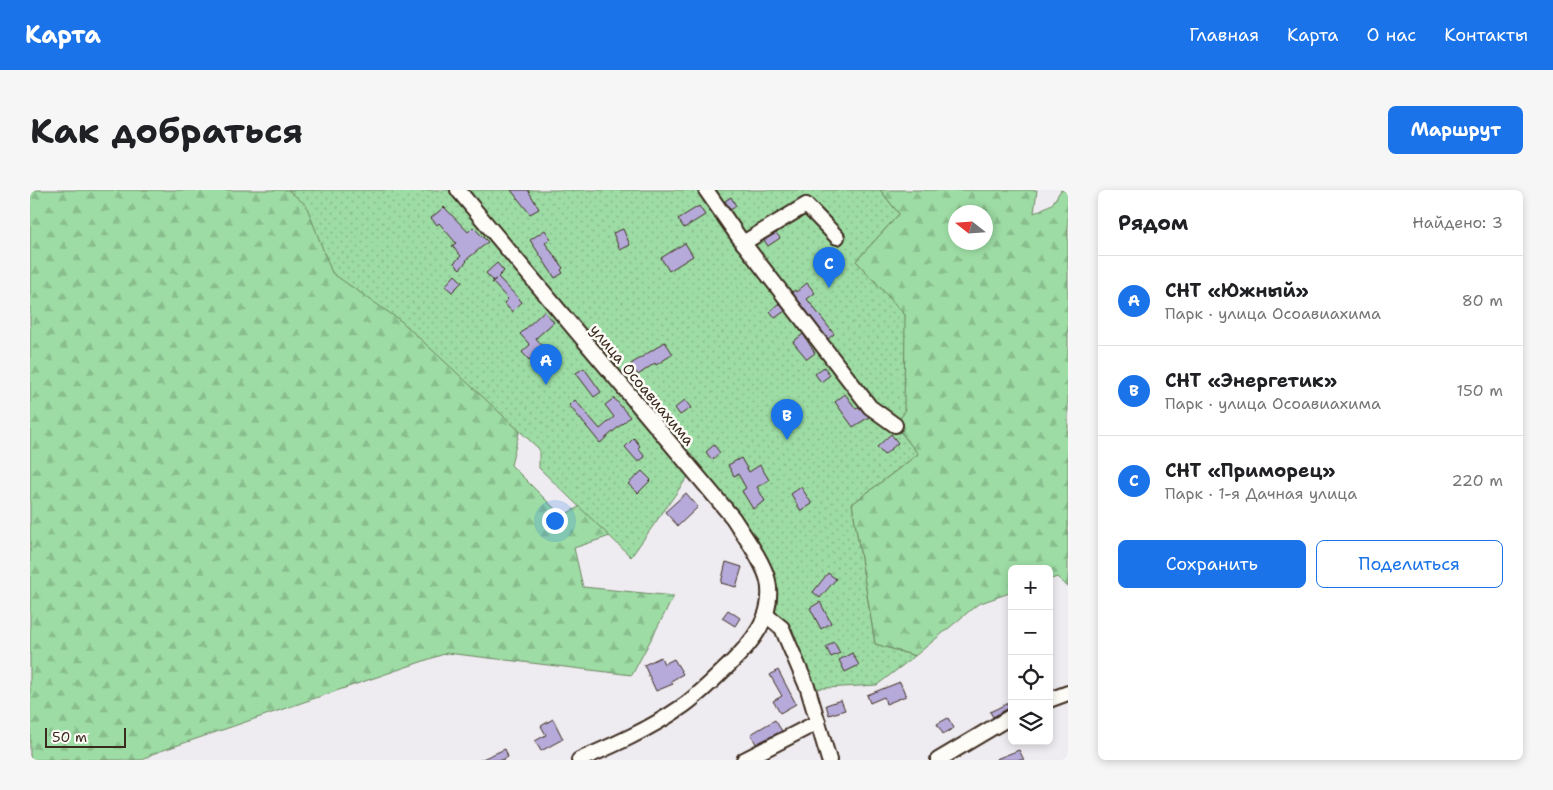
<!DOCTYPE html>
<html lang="ru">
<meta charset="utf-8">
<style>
body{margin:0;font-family:"Shantell Sans",sans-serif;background:#f6f6f6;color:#202124}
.controls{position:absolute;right:15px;bottom:15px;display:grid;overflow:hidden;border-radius:8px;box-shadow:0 2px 8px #0003}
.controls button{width:45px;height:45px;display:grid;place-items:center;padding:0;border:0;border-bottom:1px solid #e0e0e0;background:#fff;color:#202124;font:25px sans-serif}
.compass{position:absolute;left:918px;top:15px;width:45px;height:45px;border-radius:50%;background:#fff;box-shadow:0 2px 8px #0003;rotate:287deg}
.scale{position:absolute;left:15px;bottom:12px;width:81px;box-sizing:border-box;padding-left:5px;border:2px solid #3b2a1e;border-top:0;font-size:14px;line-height:18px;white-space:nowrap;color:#3b2a1e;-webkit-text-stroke:4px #fdfcf7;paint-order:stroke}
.you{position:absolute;left:524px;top:330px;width:18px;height:18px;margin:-12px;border:4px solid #fff;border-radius:50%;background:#1a73e8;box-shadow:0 0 0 8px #1a73e833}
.badge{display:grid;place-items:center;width:32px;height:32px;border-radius:50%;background:#1a73e8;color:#fff;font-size:16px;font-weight:700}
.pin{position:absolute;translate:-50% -41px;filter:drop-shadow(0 1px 2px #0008)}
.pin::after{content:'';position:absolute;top:26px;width:18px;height:15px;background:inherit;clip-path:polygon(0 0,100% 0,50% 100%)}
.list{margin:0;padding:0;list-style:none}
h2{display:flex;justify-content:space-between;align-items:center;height:65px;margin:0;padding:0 20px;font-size:21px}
h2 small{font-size:16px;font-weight:400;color:#757577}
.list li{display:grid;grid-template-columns:32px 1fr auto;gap:15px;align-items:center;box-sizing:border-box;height:90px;padding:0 20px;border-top:1px solid #e0e0e0}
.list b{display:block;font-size:19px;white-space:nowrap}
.list p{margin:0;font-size:16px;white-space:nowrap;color:#757577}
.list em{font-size:16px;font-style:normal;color:#757577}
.actions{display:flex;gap:10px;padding:15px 20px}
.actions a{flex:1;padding:11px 0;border:1px solid #1a73e8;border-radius:8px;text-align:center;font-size:18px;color:#1a73e8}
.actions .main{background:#1a73e8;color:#fff}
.icon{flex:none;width:28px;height:28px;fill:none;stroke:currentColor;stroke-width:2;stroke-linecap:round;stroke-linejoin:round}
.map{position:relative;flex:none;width:1038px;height:570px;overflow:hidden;border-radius:8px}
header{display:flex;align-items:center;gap:30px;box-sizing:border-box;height:70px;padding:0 25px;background:#1a73e8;color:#fff}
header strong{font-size:24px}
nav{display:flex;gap:28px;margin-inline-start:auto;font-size:18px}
.intro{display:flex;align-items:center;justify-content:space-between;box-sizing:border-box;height:120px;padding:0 30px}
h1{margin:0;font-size:35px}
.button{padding:12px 22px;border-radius:8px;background:#1a73e8;color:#fff;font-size:18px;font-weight:700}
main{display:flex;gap:30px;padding:0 30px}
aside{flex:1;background:#fff;border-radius:8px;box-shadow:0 2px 8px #0003}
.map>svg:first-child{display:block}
.forest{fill:url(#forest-firs);stroke:#6c8361;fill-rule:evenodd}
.park{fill:url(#park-dots);stroke:#6c8361}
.building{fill:#b6aada;stroke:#3b2a1e}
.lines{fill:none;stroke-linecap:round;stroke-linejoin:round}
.minor-casing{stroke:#3b2a1e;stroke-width:18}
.minor{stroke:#fdfcf7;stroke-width:14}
.labels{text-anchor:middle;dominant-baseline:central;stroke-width:5;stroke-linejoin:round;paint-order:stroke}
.street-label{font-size:15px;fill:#3b2a1e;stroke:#fdfcf7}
</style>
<header>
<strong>Карта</strong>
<nav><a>Главная</a><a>Карта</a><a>О нас</a><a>Контакты</a></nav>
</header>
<div class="intro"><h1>Как добраться</h1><a class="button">Маршрут</a></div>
<main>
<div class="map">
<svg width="1038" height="570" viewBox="0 0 1038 570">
<defs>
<pattern id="forest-firs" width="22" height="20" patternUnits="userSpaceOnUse" patternTransform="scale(1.25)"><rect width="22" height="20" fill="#9ddca4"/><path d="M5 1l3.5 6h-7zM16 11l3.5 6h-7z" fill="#88bd8d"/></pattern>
<pattern id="park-dots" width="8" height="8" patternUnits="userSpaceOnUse" patternTransform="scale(1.25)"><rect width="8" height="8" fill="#9ddca4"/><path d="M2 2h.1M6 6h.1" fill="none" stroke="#88bd8d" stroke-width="1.8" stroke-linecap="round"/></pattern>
</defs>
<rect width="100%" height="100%" fill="#efecf1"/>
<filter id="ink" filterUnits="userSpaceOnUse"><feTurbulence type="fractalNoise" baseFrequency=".02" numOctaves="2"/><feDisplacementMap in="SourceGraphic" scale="10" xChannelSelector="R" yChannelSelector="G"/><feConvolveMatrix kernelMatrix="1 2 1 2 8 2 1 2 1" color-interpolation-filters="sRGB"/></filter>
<g filter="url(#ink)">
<g class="forest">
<path d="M0 0H291L492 231 481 275 532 326 586 297 610 336 544 358 553 397 644 406 602 485 417 463 122 564 113 570H0Z"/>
<path d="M850 0H1007L1004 23 1022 14 1031 0H1038V397L1027 387 1019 390V379H982V402L948 414 885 466 845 454 822 314 888 264 865 235 875 125 826 71 869 24ZM926 22H956V52H926Z"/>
</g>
<path class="park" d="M258 0H850L869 24 826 71 875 125 874 223 865 235 888 264 822 314 845 454 885 466 847 495 778 499 752 438 736 425 738 390 662 281 601 367 509 278V259L371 131 302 83 276 15Z"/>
<g class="building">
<path d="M481 0H498L509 19 500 24Z"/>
<path d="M701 7 706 16 701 20 695 11Z"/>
<path d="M669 16 675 25 654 38 648 29Z"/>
<path d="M414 17 438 42 443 37 458 52 436 70 437 71 430 79 424 73 431 66 422 56 426 53 409 33 407 35 401 28Z"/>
<path d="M593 39 600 55 590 60 583 43Z"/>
<path d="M515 40 521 49 515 53 533 78 531 80 533 83 525 88 500 50Z"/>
<path d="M746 43 750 48 738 56 734 50Z"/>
<path d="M655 53 663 66 639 81 631 68Z"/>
<path d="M467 73 474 81 468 87 492 112 482 122 474 113 478 109 462 92 466 89 463 91 456 83Z"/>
<path d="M425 85 432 92 422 102 415 96Z"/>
<path d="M777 93 785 103 777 109 804 144 798 149 762 102 765 100 766 102Z"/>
<path d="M749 113 755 121 745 128 740 121Z"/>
<path d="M514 121 524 132 506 148 513 157 499 170 492 162 500 155 490 144Z"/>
<path d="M773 144 785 163 777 169 763 152Z"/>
<path d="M635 152 643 164 626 175 625 173 608 185 601 174Z"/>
<path d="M794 177 800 185 791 192 785 184Z"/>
<path d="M554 178 571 202 564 207 546 183Z"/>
<path d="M815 204 826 219 829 217 839 227 823 237 805 212Z"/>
<path d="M584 208 600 227 570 253 539 215 545 210 570 239 584 227 575 215Z"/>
<path d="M655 210 661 218 650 225 645 218Z"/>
<path d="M861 244 868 253 854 265 847 257Z"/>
<path d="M604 248 610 256 608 258 615 267 608 272 595 257Z"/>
<path d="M684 255 690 263 682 270 676 262Z"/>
<path d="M711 268 719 282 730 275 739 290 727 297 735 311 723 319 712 301 716 298 708 284 704 286 698 275Z"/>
<path d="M612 281 621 290 608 303 598 294Z"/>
<path d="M771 297 782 314 771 321 761 304Z"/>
<path d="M656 303 668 317 648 336 635 322Z"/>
<path d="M696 372 712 377 706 397 691 393Z"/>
<path d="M798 383 806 389 790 408 783 402Z"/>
<path d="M790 412 801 433 791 439 780 418Z"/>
<path d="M698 420 710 428 705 436 692 428Z"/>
<path d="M804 452 810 463 801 467 796 457Z"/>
<path d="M822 463 829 475 815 482 809 470Z"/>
<path d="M631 467 634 474 644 469 653 484 641 491 643 494 626 501 614 475Z"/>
<path d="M748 480 766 514 750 523 743 511 752 506 740 485Z"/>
<path d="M870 492 876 506 856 514 854 507 840 513 837 505Z"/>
<path d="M811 510 815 520 799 525 796 515Z"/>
<path d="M982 511V517L963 527 960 522Z"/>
<path d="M918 528 924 538 913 544 907 534Z"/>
<path d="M523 529 533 549 511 561 505 551 516 545 511 536Z"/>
<path d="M745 530 752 541 726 554 721 544Z"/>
<path d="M475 559 478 567 472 570H450Z"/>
<path d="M989 560 994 570H966V569Z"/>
</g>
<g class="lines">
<defs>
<g id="minor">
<path d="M428 0 703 328C713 344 734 372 738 391 745 426 722 453 698 476 683 490 668 506 650 518 618 540 584 555 549 570"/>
<path d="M676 0 708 46 840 217 865 235"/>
<path d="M713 53 776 15 807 47"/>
<path d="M736 425 752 438 778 499 799 570"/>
<path d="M1019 510 1038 503"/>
<path d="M714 570 788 532"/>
<path d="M908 570 982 526"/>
</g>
</defs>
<use href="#minor" class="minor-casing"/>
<use href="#minor" class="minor"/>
</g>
</g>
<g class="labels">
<g class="street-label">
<text transform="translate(612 195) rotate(50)">улица Осоавиахима</text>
</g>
</g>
</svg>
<div class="controls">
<button>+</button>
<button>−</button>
<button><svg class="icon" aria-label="locate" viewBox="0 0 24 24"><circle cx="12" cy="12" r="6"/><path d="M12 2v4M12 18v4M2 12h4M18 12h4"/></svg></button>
<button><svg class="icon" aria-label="layers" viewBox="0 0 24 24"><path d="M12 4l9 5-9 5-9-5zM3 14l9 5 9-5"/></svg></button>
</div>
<svg class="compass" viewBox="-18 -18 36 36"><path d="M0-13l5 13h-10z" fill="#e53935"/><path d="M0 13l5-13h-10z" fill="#757577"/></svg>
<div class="scale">50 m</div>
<div class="you"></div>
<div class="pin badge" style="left:516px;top:195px">A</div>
<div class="pin badge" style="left:757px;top:250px">B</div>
<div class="pin badge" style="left:799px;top:98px">C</div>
</div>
<aside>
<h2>Рядом<small>Найдено: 3</small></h2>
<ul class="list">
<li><span class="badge">A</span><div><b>СНТ «Южный»</b><p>Парк · улица Осоавиахима</p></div><em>80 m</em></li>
<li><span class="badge">B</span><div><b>СНТ «Энергетик»</b><p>Парк · улица Осоавиахима</p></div><em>150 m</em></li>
<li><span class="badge">C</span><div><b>СНТ «Приморец»</b><p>Парк · 1-я Дачная улица</p></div><em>220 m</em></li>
</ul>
<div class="actions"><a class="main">Сохранить</a><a>Поделиться</a></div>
</aside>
</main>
